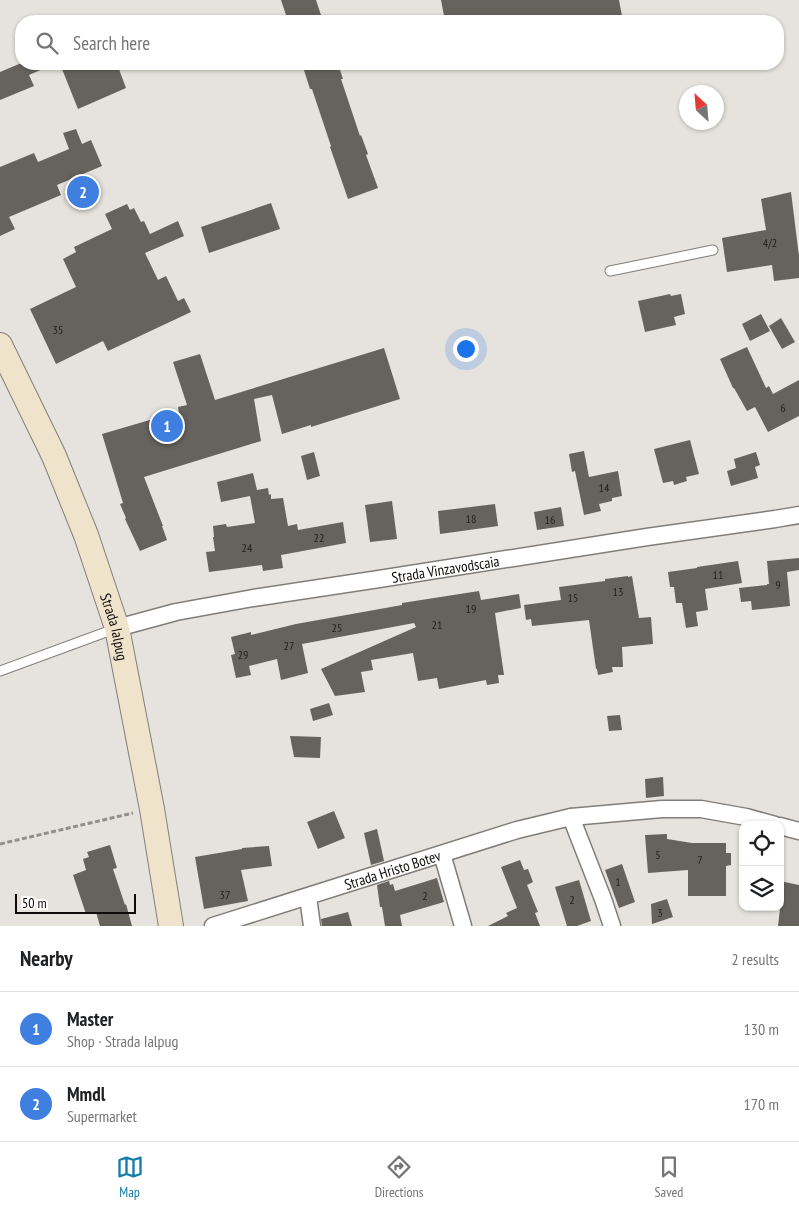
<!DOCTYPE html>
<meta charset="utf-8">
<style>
body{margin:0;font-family:"PT Sans Narrow",sans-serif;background:#f6f6f6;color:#202124}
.controls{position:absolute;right:15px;bottom:15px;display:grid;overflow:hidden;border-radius:10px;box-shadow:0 1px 4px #0004}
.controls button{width:45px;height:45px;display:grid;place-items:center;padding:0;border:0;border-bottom:1px solid #e0e0e0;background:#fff;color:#202124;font:25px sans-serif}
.compass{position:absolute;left:679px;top:85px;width:45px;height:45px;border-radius:50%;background:#fff;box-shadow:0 1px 4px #0004;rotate:334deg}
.scale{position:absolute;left:15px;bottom:12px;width:121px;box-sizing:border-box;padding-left:5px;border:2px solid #0d0c0a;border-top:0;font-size:14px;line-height:18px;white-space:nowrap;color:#0d0c0a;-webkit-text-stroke:4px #fff;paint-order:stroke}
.you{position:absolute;left:465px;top:348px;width:18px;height:18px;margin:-12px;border:4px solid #fff;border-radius:50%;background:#1a73e8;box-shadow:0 0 0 8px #1a73e833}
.badge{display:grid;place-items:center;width:32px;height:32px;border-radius:50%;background:#117ea7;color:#fff;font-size:16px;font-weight:700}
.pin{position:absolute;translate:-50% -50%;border:2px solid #fff;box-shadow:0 1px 5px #0006}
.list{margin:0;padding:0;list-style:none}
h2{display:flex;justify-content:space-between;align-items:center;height:65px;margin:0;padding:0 20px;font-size:21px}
h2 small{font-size:16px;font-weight:400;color:#757577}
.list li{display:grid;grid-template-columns:32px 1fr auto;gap:15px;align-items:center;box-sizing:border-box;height:75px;padding:0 20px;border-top:1px solid #e0e0e0}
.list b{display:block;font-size:19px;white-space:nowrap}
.list p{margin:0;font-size:16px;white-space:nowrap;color:#757577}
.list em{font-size:16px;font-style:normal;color:#757577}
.icon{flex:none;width:28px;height:28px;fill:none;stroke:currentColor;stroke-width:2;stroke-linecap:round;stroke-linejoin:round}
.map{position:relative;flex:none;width:799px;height:926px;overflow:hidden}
.search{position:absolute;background:#fff;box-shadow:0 1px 4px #0004;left:15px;right:15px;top:15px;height:55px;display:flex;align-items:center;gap:12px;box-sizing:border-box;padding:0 18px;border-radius:20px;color:#757577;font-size:19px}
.sheet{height:215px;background:#fff}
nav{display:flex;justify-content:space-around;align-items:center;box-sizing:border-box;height:70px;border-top:1px solid #e0e0e0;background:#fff;font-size:14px;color:#757577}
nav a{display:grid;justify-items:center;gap:2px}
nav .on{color:#117ea7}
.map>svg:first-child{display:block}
.building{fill:#66635f}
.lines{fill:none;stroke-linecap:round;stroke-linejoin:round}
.lane-casing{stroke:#817e79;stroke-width:11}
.street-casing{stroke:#817e79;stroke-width:19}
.secondary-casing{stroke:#817e79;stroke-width:26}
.path{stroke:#918f8b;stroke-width:3;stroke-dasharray:5 2.5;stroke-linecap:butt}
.lane{stroke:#fff;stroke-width:9}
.street{stroke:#fff;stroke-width:16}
.secondary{stroke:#f0e3cb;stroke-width:24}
.labels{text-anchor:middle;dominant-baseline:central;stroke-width:4.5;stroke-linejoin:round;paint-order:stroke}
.number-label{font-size:12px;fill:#23221f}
.street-label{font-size:15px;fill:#0d0c0a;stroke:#fff}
</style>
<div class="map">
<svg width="799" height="926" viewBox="0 0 799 926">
<rect width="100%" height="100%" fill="#e6e3de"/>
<g class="building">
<path d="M281 0H316L323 21H288Z"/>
<path d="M441 0H619L623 21H445Z"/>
<path d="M19 64H54L29 75 34 86 0 100V72Z"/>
<path d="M60 64H117L126 88 78 109Z"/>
<path d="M302 64H338L343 79H341L360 136 361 135 368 154 366 155 378 188 348 199 330 147 331 146 312 89H310Z"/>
<path d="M76 129 82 144 91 140 102 166 57 185 61 195 9 217 15 229 0 236V167L34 153 38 162 69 149 63 133Z"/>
<path d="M791 192 799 256V278L774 281 772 265 727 272 722 238 766 230 761 199Z"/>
<path d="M271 203 280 229 209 253 201 227Z"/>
<path d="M127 204 130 210 134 208 141 222 144 221 150 234 178 221 184 236 145 253 158 280 166 276 178 301 184 298 191 312 108 351 103 341 56 364 30 309 76 287 63 259 76 252 74 247 112 229 105 214Z"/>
<path d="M670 294 671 296 681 294 685 314 674 317 676 325 645 332 638 301Z"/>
<path d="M761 314 770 331 750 341 742 324Z"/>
<path d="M781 318 795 342 782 349 769 326Z"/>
<path d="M747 347 766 388 769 386 773 394 799 380V416L768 432 755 407 747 411 734 388H733L720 359Z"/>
<path d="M384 348 400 399 311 427V425L282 434 272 395 254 399 261 441 144 477 163 526H162L167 540 140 551 125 519 126 518 120 504 123 503 102 434 160 417 158 413 172 409 181 428 178 407 187 405 173 362 200 354 215 400Z"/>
<path d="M690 440 699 474 686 477 687 481 674 485 673 481 663 483 654 449Z"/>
<path d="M584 451 589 477 618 471 622 496 612 498V501L599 504 601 511 584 515 575 471 572 472 569 454Z"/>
<path d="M314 452 320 476 307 480 301 456Z"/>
<path d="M756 452 760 465 755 467 758 478 731 486 727 471 736 468 734 459Z"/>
<path d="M253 473 257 490 268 488 269 495 271 494V499L283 498 288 526 297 524 298 530 343 522 346 543 281 555 283 568 263 571 262 565 209 572 206 552 215 551 213 537H214L213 526 226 524 227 527 255 523 250 496 221 502 217 482Z"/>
<path d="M392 501 397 539 370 542 365 505Z"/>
<path d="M495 504 498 526 440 534 438 511Z"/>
<path d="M561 507 564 526 537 530 534 512Z"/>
<path d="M799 558V570L787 572 790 606 752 610 751 601 741 602 739 588 767 585V584H769L767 561Z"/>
<path d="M738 561 742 583 705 589 708 610 696 612 698 626 686 628 682 603H676L674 587H670L668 572 697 568V567Z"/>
<path d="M628 576V577L632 576 639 618 651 617 653 644 622 647 623 667H612L613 672 598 675 597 669H596L589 620 532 626 531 619 526 620 524 605 561 600 559 587 605 581V579Z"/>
<path d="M479 591 481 600 519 594 521 608 495 613 504 675H498L499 683 487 685 486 680 439 689 437 678 418 681 413 653 371 660 373 670 361 672 365 692 335 696 321 669 416 627 414 623 302 644 308 673 281 680 277 659 249 666 251 675 236 678 231 655 235 654 231 637 251 632V635L296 624 402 605V603Z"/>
<path d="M329 703 333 715 313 721 310 709Z"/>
<path d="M620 715 622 730 609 731 607 716Z"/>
<path d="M290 736 321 737 320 758 294 757Z"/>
<path d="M663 777 664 796 646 798 645 779Z"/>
<path d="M334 811 345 838 318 849 307 822Z"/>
<path d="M377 829 384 861 371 865 364 833Z"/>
<path d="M667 834V839L692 843H726V853H731V865L726 866V896H688V870L648 873 645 835Z"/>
<path d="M110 845 117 868 113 869 125 905 126 904 132 926H100L96 912 86 914 73 875 86 870 83 859 89 857 87 852Z"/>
<path d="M269 846 272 866 241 870 248 901 204 909 195 857 242 849V848Z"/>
<path d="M520 860 524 870 528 869 533 882 527 885 538 912 535 913 540 926H488L508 916 506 913 517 908 501 867Z"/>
<path d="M622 864 635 902 619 908 605 870Z"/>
<path d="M437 878 444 902 400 915 402 926H385L382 907H380L377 885 389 881 390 885 393 884 395 891Z"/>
<path d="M579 880 591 921 577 926H567L555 887Z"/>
<path d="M780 881 799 885V926H778L780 909Z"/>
<path d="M667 899 673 917 652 924 651 904Z"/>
<path d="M348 912 352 926H322L321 919Z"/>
</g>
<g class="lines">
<defs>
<g id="lane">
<path d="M610 271 713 250"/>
<path d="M0 671 117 628"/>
</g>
<g id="street">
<path id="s1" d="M117 628 176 612 253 598 379 579 647 537 775 519 799 515"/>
<path d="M571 817 603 899 612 926"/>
<path d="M780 826 799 831"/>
<path d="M442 854 463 926"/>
<path d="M308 897 312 926"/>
<path id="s2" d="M213 926 517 830 571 817 662 809H701L746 817 775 825"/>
</g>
<g id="secondary">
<path id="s3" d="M0 345 54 456 86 535 117 628 152 809 171 926"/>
</g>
</defs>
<use href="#lane" class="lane-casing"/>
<use href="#street" class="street-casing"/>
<use href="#secondary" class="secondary-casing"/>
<path class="path" d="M0 844 133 813"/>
<use href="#lane" class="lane"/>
<use href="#street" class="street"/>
<use href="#secondary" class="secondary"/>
</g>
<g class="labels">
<g class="number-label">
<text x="770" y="242">4/2</text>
<text x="58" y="329">35</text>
<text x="783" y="407">6</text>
<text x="604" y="487">14</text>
<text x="471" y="518">18</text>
<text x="550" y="519">16</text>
<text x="319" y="537">22</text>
<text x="247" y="547">24</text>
<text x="718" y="574">11</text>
<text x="778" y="584">9</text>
<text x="618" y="591">13</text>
<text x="573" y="597">15</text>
<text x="471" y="608">19</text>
<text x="437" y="624">21</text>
<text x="337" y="627">25</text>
<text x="289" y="645">27</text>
<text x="243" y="654">29</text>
<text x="658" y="854">5</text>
<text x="700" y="859">7</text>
<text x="618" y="881">1</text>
<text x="225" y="894">37</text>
<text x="425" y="895">2</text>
<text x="572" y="899">2</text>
<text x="660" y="912">3</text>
</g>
<g class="street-label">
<text stroke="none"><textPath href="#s1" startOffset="334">Strada Vinzavodscaia</textPath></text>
<text stroke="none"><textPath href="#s3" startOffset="305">Strada Ialpug</textPath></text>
<text stroke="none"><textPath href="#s2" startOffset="188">Strada Hristo Botev</textPath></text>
</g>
</g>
</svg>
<div class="controls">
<button><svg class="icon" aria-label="locate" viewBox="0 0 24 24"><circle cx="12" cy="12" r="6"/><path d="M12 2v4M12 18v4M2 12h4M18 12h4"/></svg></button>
<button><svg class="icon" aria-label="layers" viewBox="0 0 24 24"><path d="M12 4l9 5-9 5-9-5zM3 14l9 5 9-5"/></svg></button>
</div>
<svg class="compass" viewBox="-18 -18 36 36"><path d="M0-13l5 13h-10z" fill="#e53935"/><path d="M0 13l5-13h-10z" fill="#757577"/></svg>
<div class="scale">50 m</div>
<div class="you"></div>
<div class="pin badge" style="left:167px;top:426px;background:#3f7fe0">1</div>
<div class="pin badge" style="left:83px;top:192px;background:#3f7fe0">2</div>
<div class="search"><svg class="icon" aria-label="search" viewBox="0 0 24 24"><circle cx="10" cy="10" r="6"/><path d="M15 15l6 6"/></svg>Search here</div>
</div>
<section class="sheet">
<h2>Nearby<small>2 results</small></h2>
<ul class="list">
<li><span class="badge" style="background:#3f7fe0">1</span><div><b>Master</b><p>Shop · Strada Ialpug</p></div><em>130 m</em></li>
<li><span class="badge" style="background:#3f7fe0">2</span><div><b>Mmdl</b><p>Supermarket</p></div><em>170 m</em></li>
</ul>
</section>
<nav>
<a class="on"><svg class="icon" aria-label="map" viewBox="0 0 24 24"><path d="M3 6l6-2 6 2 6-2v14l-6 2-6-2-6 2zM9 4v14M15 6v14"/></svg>Map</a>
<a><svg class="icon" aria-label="directions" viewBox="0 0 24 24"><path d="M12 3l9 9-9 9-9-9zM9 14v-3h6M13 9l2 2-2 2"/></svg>Directions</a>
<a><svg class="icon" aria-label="saved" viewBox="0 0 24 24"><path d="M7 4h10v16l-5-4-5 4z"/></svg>Saved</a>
</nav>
